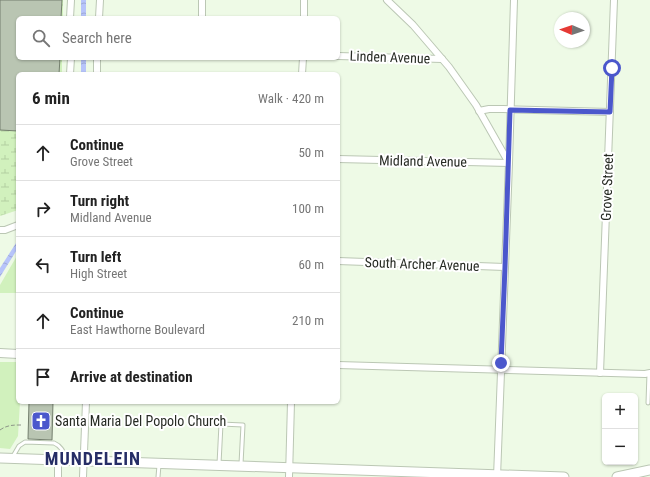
<!DOCTYPE html>
<meta charset="utf-8">
<style>
body{margin:0;font-family:"Roboto Condensed",sans-serif;background:#f2f2f2;color:#222}
.controls{position:absolute;right:12px;bottom:12px;display:grid;overflow:hidden;border-radius:6px;box-shadow:0 1px 3px #0004}
.controls button{width:36px;height:36px;display:grid;place-items:center;padding:0;border:0;border-bottom:1px solid #e0e0e0;background:#fff;color:#222;font:20px sans-serif}
.compass{position:absolute;left:554px;top:12px;width:36px;height:36px;border-radius:50%;background:#fff;box-shadow:0 1px 3px #0004;rotate:272deg}
.stop{position:absolute;width:12px;height:12px;margin:-9px;border:3px solid #4b57cc;border-radius:50%;background:#fff}
.stop.end{background:#4b57cc;border-color:#fff;box-shadow:0 1px 4px #0008}
.list{margin:0;padding:0;list-style:none}
h2{display:flex;justify-content:space-between;align-items:center;height:52px;margin:0;padding:0 16px;font-size:17px}
h2 small{font-size:13px;font-weight:400;color:#767676}
.list li{display:grid;grid-template-columns:26px 1fr auto;gap:12px;align-items:center;box-sizing:border-box;height:56px;padding:0 16px;border-top:1px solid #e0e0e0}
.list b{display:block;font-size:15px;white-space:nowrap}
.list p{margin:0;font-size:13px;white-space:nowrap;color:#767676}
.list em{font-size:13px;font-style:normal;color:#767676}
.icon{flex:none;width:22px;height:22px;fill:none;stroke:currentColor;stroke-width:2;stroke-linecap:round;stroke-linejoin:round}
.map{position:relative;flex:none;width:650px;height:477px;overflow:hidden}
.search{position:absolute;background:#fff;box-shadow:0 1px 3px #0004;left:16px;top:16px;width:324px;height:44px;display:flex;align-items:center;gap:10px;box-sizing:border-box;padding:0 14px;border-radius:6px;color:#767676;font-size:15px}
.panel{position:absolute;background:#fff;box-shadow:0 1px 3px #0004;left:16px;top:72px;width:324px;height:332px;border-radius:6px}
.map>svg:first-child{display:block}
.green{fill:#d1f1bd}
.wetland{fill:url(#wetland-marsh)}
.water{fill:url(#water-waves)}
.building{fill:#b9c5b2;stroke:#747f6e}
.lines{fill:none;stroke-linecap:round;stroke-linejoin:round}
.lane-casing{stroke:#bbc7b4;stroke-width:5}
.street-casing{stroke:#bbc7b4;stroke-width:8}
.secondary-casing{stroke:#bbc7b4;stroke-width:10}
.primary-casing{stroke:#bbc7b4;stroke-width:11}
.path{stroke:#8d9588;stroke-width:1;stroke-dasharray:4 2;stroke-linecap:butt}
.lane{stroke:#fff;stroke-width:3}
.street{stroke:#fff;stroke-width:6}
.secondary{stroke:#fff;stroke-width:8}
.primary{stroke:#fff;stroke-width:9}
.route{stroke:#4b57cc;stroke-width:5}
.labels{text-anchor:middle;dominant-baseline:central;stroke-width:4;stroke-linejoin:round;paint-order:stroke}
.street-label{font-size:14px;fill:#272b24;stroke:#fff}
.poi-label{font-size:14px;fill:#272b24;stroke:#fff;text-anchor:start}
.district-label{font-size:18px;font-weight:bold;letter-spacing:1px;fill:#262d66;stroke:#fff}
</style>
<div class="map">
<svg width="650" height="477" viewBox="0 0 650 477">
<defs>
<pattern id="wetland-marsh" width="20" height="14" patternUnits="userSpaceOnUse"><rect width="20" height="14" fill="#d1f1bd"/><path d="M1 5h8M5 5V1M11 12h8M15 12V8" fill="none" stroke="#b3cfa2"/></pattern>
<pattern id="water-waves" width="16" height="10" patternUnits="userSpaceOnUse"><rect width="16" height="10" fill="#b7c4fa"/><path d="M0 5q4-4 8 0t8 0" fill="none" stroke="#9da9d6"/></pattern>
</defs>
<rect width="100%" height="100%" fill="#eefae6"/>
<g class="green">
<path d="M18 254V293H0V285Z"/>
<path d="M0 362H18V402H20L18 436 10 449 0 448Z"/>
</g>
<path class="wetland" d="M0 0H63V18H18V58H62V74H18V210L0 216Z"/>
<g class="water">
<rect x="81" y="0" width="5" height="18"/>
<rect x="81" y="58" width="5" height="16"/>
<path d="M18 240V248L0 277V268Z"/>
</g>
<g class="building">
<path d="M0 0H62L61 18H18V58H60L59 74H18V131L0 130Z"/>
<path d="M29 402H53L52 440 28 439Z"/>
</g>
<g class="lines">
<defs>
<g id="lane">
<path d="M648 403 649 373"/>
<path d="M12 458 19 446 25 442 54 443C61 446 63 451 66 458"/>
<path d="M219 464 221 424 243 425 241 464"/>
<path d="M158 477 159 465"/>
</g>
<g id="street">
<path d="M387 0 413 25 449 67 476 105 509 163 497 477"/>
<path d="M70 18 71 0"/>
<path d="M99 18 100 0"/>
<path d="M202 18V0"/>
<path d="M304 18V0"/>
<path d="M338 56 442 59"/>
<path d="M70 74 71 58"/>
<path d="M97 74V58"/>
<path d="M302 74 303 58"/>
<path d="M479 111 489 109H503L610 112"/>
<path d="M338 159 509 163 514 0"/>
<path d="M0 230H5L18 225"/>
<path d="M338 261 505 267"/>
<path d="M338 365 645 374 650 373"/>
<path d="M600 373 614 0"/>
<path d="M58 477V460"/>
<path d="M83 477 86 402"/>
<path d="M289 477 291 402"/>
</g>
<path id="secondary" d="M0 353 18 354"/>
<g id="primary">
<path d="M0 458 564 477"/>
<path d="M617 477 650 470"/>
</g>
</defs>
<use href="#lane" class="lane-casing"/>
<use href="#street" class="street-casing"/>
<use href="#secondary" class="secondary-casing"/>
<use href="#primary" class="primary-casing"/>
<g class="path">
<path d="M62 402V403H65V402"/>
<path d="M0 430C7 425 13 425 21 425"/>
</g>
<use href="#lane" class="lane"/>
<use href="#street" class="street"/>
<use href="#secondary" class="secondary"/>
<use href="#primary" class="primary"/>
</g>
<g class="lines">
<path class="route" d="M501 363 505 267 510 110 610 112 612 68"/>
</g>
<defs>
<symbol id="church-square" viewBox="-11 -11 22 22"><rect x="-9" y="-9" width="18" height="18" rx="4" fill="#4b57cc" stroke="#fff"/><path d="M-1.2-6h2.4v3.5h3.3v2.4h-3.3V6h-2.4V-.1h-3.3v-2.4h3.3Z" fill="#fff"/></symbol>
</defs>
<g fill-rule="evenodd">
<use href="#church-square" x="30" y="410" width="22" height="22"/>
</g>
<g class="labels">
<g class="street-label">
<text transform="translate(390 57) rotate(2)">Linden Avenue</text>
<text transform="translate(423 161) rotate(1)">Midland Avenue</text>
<text transform="translate(607 187) rotate(-88)">Grove Street</text>
<text transform="translate(422 264) rotate(2)">South Archer Avenue</text>
</g>
<g class="poi-label">
<text x="55" y="421">Santa Maria Del Popolo Church</text>
</g>
<g class="district-label">
<text x="93" y="458">MUNDELEIN</text>
</g>
</g>
</svg>
<div class="controls">
<button>+</button>
<button>−</button>
</div>
<svg class="compass" viewBox="-18 -18 36 36"><path d="M0-13l5 13h-10z" fill="#e53935"/><path d="M0 13l5-13h-10z" fill="#767676"/></svg>
<div class="stop" style="left:612px;top:68px"></div>
<div class="stop end" style="left:501px;top:363px"></div>
<div class="search"><svg class="icon" aria-label="search" viewBox="0 0 24 24"><circle cx="10" cy="10" r="6"/><path d="M15 15l6 6"/></svg>Search here</div>
<section class="panel">
<h2>6 min<small>Walk · 420 m</small></h2>
<ul class="list">
<li><svg class="icon" aria-label="ahead" viewBox="0 0 24 24"><path d="M12 20V5M6 11l6-6 6 6"/></svg><div><b>Continue</b><p>Grove Street</p></div><em>50 m</em></li>
<li><svg class="icon" aria-label="right" viewBox="0 0 24 24"><path d="M7 20v-9h11M14 6l5 5-5 5"/></svg><div><b>Turn right</b><p>Midland Avenue</p></div><em>100 m</em></li>
<li><svg class="icon" aria-label="left" viewBox="0 0 24 24"><path d="M17 20v-9H6M10 6l-5 5 5 5"/></svg><div><b>Turn left</b><p>High Street</p></div><em>60 m</em></li>
<li><svg class="icon" aria-label="ahead" viewBox="0 0 24 24"><path d="M12 20V5M6 11l6-6 6 6"/></svg><div><b>Continue</b><p>East Hawthorne Boulevard</p></div><em>210 m</em></li>
<li><svg class="icon" aria-label="arrive" viewBox="0 0 24 24"><path d="M6 21V4h12l-3 4 3 4H6"/></svg><div><b>Arrive at destination</b></div></li>
</ul>
</section>
</div>
